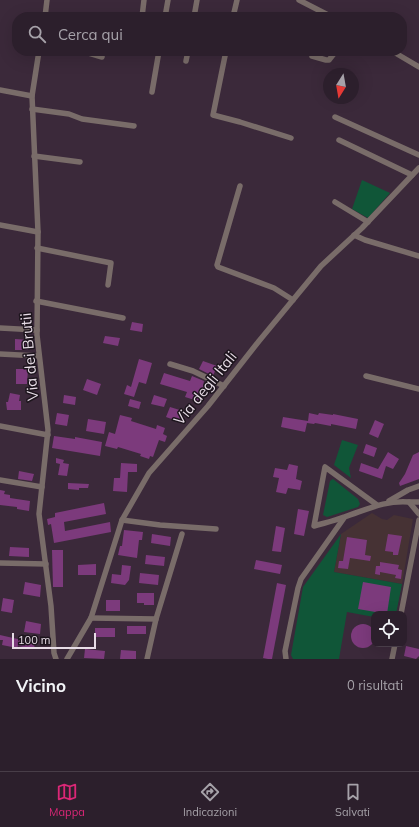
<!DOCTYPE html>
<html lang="it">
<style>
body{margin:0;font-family:Mulish,sans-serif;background:#342734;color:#f1f3f6}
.controls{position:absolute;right:12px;bottom:12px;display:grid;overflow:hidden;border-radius:8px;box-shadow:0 4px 16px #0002}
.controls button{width:36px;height:36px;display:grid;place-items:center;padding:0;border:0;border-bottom:1px solid #483d48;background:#2c1f2c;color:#f1f3f6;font:20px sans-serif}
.compass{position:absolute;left:323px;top:68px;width:36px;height:36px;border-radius:50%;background:#2c1f2c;box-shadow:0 4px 16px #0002;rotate:191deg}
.scale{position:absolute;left:12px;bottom:10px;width:84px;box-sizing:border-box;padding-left:4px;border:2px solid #e7dce6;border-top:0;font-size:11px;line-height:14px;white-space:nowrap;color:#e7dce6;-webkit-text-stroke:3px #1d151d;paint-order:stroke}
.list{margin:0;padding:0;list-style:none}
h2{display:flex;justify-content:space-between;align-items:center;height:52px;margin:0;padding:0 16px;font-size:17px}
h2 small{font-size:13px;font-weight:400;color:#a6a2a9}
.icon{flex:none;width:22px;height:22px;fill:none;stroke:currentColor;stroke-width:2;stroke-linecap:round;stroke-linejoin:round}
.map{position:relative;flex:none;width:419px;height:659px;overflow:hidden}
.search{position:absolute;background:#2c1f2c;box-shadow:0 4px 16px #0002;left:12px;right:12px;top:12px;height:44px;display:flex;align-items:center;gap:10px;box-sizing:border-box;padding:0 14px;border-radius:16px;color:#a6a2a9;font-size:15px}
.sheet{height:112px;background:#2c1f2c}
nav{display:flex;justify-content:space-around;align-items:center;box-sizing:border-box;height:56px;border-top:1px solid #483d48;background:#2c1f2c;font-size:11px;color:#a6a2a9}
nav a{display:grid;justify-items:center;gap:2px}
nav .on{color:#db2777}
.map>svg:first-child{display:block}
.education{fill:#463234}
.green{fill:#105638}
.building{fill:#7c3a7c}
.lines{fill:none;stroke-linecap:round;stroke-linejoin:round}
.minor{stroke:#796c69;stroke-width:5.5}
.labels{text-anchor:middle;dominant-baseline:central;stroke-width:3;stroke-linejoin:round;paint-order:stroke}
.street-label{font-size:15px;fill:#e7dce6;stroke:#1d151d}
</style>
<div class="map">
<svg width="419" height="659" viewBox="0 0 419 659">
<rect width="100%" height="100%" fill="#3b293a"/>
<path class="education" d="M372 513 382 519 387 520 394 515 413 519 402 584 334 572 341 534Z"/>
<g class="green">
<path d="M362 180 390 193 368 218 352 209Z"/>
<path d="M342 440 358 445 349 468 351 478 334 465Z"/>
<path d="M333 479 358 499 360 504 358 507 327 517 323 515 330 481Z"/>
<path d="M341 534 334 572 402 584 396 614H374V617L347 612 339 659H293L291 655 303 587Z"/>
</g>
<g class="building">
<path d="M132 322 143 324 142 332 130 330Z"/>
<path d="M105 336 120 338 118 346 103 343Z"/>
<path d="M15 339 29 340 28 350H15Z"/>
<path d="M139 359 152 363 146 384 139 382 134 397 124 394 127 385 131 387Z"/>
<path d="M203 361 217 366 213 376 199 369Z"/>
<path d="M16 369H28L27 384H16Z"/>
<path d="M164 373 190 381 192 376 204 381 203 386H205L201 396H200L198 401 185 397 187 392 160 384Z"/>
<path d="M87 379 101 384 97 395 83 390Z"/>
<path d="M10 393 20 395 19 401H21V410H7L6 402H8Z"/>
<path d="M64 395 76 397 75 405 63 403Z"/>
<path d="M154 395 167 399 164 407 151 404Z"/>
<path d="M130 399 141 402 139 409 128 406Z"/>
<path d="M170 407 183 411 180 422 166 417Z"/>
<path d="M57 413 69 415 67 426 55 424Z"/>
<path d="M309 413 318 415 319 413 333 415V414L358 419 356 429 331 424V426L315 423 314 424 307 423 305 432 281 427 283 417 308 421Z"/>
<path d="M120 415 132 418 131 421 156 429 157 425 165 428 163 434 167 436 165 442 159 440 153 457 150 456 149 459 140 456 141 454 118 447 117 449 105 446 109 432 115 434Z"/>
<path d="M88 419 106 422 104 434 86 431Z"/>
<path d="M375 420 384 424 378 438 369 434Z"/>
<path d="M54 436 75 439V437L102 442 100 456 52 448Z"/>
<path d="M366 444 377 448 374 457 363 453Z"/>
<path d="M388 452 399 459 393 469 386 466 382 479 359 471 361 463 378 469Z"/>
<path d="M419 452V479L400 486 399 483 405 474 413 455Z"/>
<path d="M56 458 64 460 63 463 69 464 67 476 58 475 60 464 56 463Z"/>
<path d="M121 463 137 464V472H128L127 492 113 491 114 478H120Z"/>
<path d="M289 464 298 466 296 479 302 481 300 490 288 488 286 494 276 492 279 478 273 477 275 468 287 470Z"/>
<path d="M19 471 34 474 32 481 18 479Z"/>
<path d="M68 483 89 484 88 488H79V490L68 489Z"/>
<path d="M0 490 5 491 4 494 10 495V498L30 501 29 511 17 509V507L0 505Z"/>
<path d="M104 503 106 514 64 522 65 531 110 522 111 532 54 543 51 524 48 525 47 519 55 517V513Z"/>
<path d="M298 509 309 511 304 536 294 534Z"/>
<path d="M276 526 285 528 281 552 272 551Z"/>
<path d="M124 530 143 532 142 540H139L137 558 118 555 120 546H122Z"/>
<path d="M152 534 171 537 170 546 151 543Z"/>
<path d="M388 534 402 536 398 555H393V552L385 551Z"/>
<path d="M347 537 367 540 365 555 371 556 370 561 350 558 348 569 338 568 339 561H343Z"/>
<path d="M10 547 29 548V557L9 556Z"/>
<path d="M52 550H63V587H53Z"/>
<path d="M146 555 165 557 164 566 145 564Z"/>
<path d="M256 560 282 565 280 574 254 569Z"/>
<path d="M380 562 399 565 398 569 402 570 401 579 395 578 396 575 380 572V575L375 574 376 566H380Z"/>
<path d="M96 564V575H78V565Z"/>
<path d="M122 565 131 566 129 580 125 585 111 583 112 574 121 575Z"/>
<path d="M140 573 159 575 158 585 139 583Z"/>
<path d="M25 582 41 585 40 597 23 594Z"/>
<path d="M363 582 391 587 387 614 358 609Z"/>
<path d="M277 583 286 585 272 659H268L263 658Z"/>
<path d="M137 593H154V605H144V603H137Z"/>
<path d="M3 598 14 600 12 613 1 611Z"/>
<rect x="106" y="600" width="14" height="11"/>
<path d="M26 621 41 624 40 634 24 632Z"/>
<circle cx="363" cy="636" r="12"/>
<rect x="127" y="626" width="19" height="8"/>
<rect x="95" y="628" width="20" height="9"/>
<path d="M0 635 35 643 34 649 18 646 17 648 2 645 3 640H0Z"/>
<path d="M406 646 419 649V656L416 659 404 656Z"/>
<path d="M85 649 105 651 104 659 84 658Z"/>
<path d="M121 650 136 651V659H120Z"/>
</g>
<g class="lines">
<g class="minor">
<path d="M299 0 332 17"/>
<path d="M45 17 47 0"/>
<path d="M142 17 144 0"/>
<path d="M165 17 168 0"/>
<path d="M194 17 197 0"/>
<path d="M233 17 237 0"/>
<path d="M39 51 32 96 38 232 37 335 48 430 39 514 51 606 54 653 56 659"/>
<path d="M82 51 102 57"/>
<path d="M226 51 213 115 240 122 291 138"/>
<path d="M392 51 419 67"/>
<path d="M312 56 326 60H329L336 51"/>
<path d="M186 61 188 51"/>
<path d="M0 90 32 96"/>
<path d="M152 92 159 51"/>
<path d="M32 109 69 114 82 119 134 126"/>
<path d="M335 117 419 155"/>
<path d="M339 140 412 175"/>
<path d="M34 156 80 162"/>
<path d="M240 186 217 265 218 267 274 288 293 300"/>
<path d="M335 202 368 222"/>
<path d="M0 225 38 232"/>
<path d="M354 235 365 240 419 256"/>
<path d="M37 248 111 263 108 285"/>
<path d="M36 301 123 318"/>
<path d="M0 328 37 330"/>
<path d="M0 354 39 356"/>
<path d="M170 364 193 371 224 386"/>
<path d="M366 376 419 389"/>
<path d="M0 426 48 435"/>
<path d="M0 480 42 487"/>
<path d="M389 501 408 490 419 486"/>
<path d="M409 502H419"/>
<path d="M377 505 325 467 314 526C324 523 334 521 344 517 366 510 385 500 409 502L419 514"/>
<path d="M122 520 160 525 216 529"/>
<path d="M0 563 46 564"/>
<path d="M401 614 419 520"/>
<path d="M91 618 156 619"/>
<path d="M67 659 91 618 122 520 149 473 208 406 259 341 321 266 362 228 419 168"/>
<path d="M147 659 156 619 182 534"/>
<path d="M286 659 285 651 298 588 301 579 344 518"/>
<path d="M392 659 395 644"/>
</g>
</g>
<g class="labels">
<g class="street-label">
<text transform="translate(29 357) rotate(-95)">Via dei Brutii</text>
<text transform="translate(205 388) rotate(-51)">Via degli Itali</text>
</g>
</g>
</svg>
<div class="controls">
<button><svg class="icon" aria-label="locate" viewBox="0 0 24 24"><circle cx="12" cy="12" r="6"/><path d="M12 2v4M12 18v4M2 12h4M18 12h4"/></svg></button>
</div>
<svg class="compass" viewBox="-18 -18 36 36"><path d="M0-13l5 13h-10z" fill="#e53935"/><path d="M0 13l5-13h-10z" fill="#a6a2a9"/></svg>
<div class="scale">100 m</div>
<div class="search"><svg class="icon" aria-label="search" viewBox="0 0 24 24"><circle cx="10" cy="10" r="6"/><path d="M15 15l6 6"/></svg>Cerca qui</div>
</div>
<section class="sheet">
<h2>Vicino<small>0 risultati</small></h2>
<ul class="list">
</ul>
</section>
<nav>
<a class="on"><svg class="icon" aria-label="map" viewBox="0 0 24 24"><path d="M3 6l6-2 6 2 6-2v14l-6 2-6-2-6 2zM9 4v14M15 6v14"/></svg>Mappa</a>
<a><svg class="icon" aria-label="directions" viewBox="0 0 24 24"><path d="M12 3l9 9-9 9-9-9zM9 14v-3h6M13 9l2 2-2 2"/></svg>Indicazioni</a>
<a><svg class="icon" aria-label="saved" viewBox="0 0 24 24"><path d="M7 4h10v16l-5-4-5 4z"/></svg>Salvati</a>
</nav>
